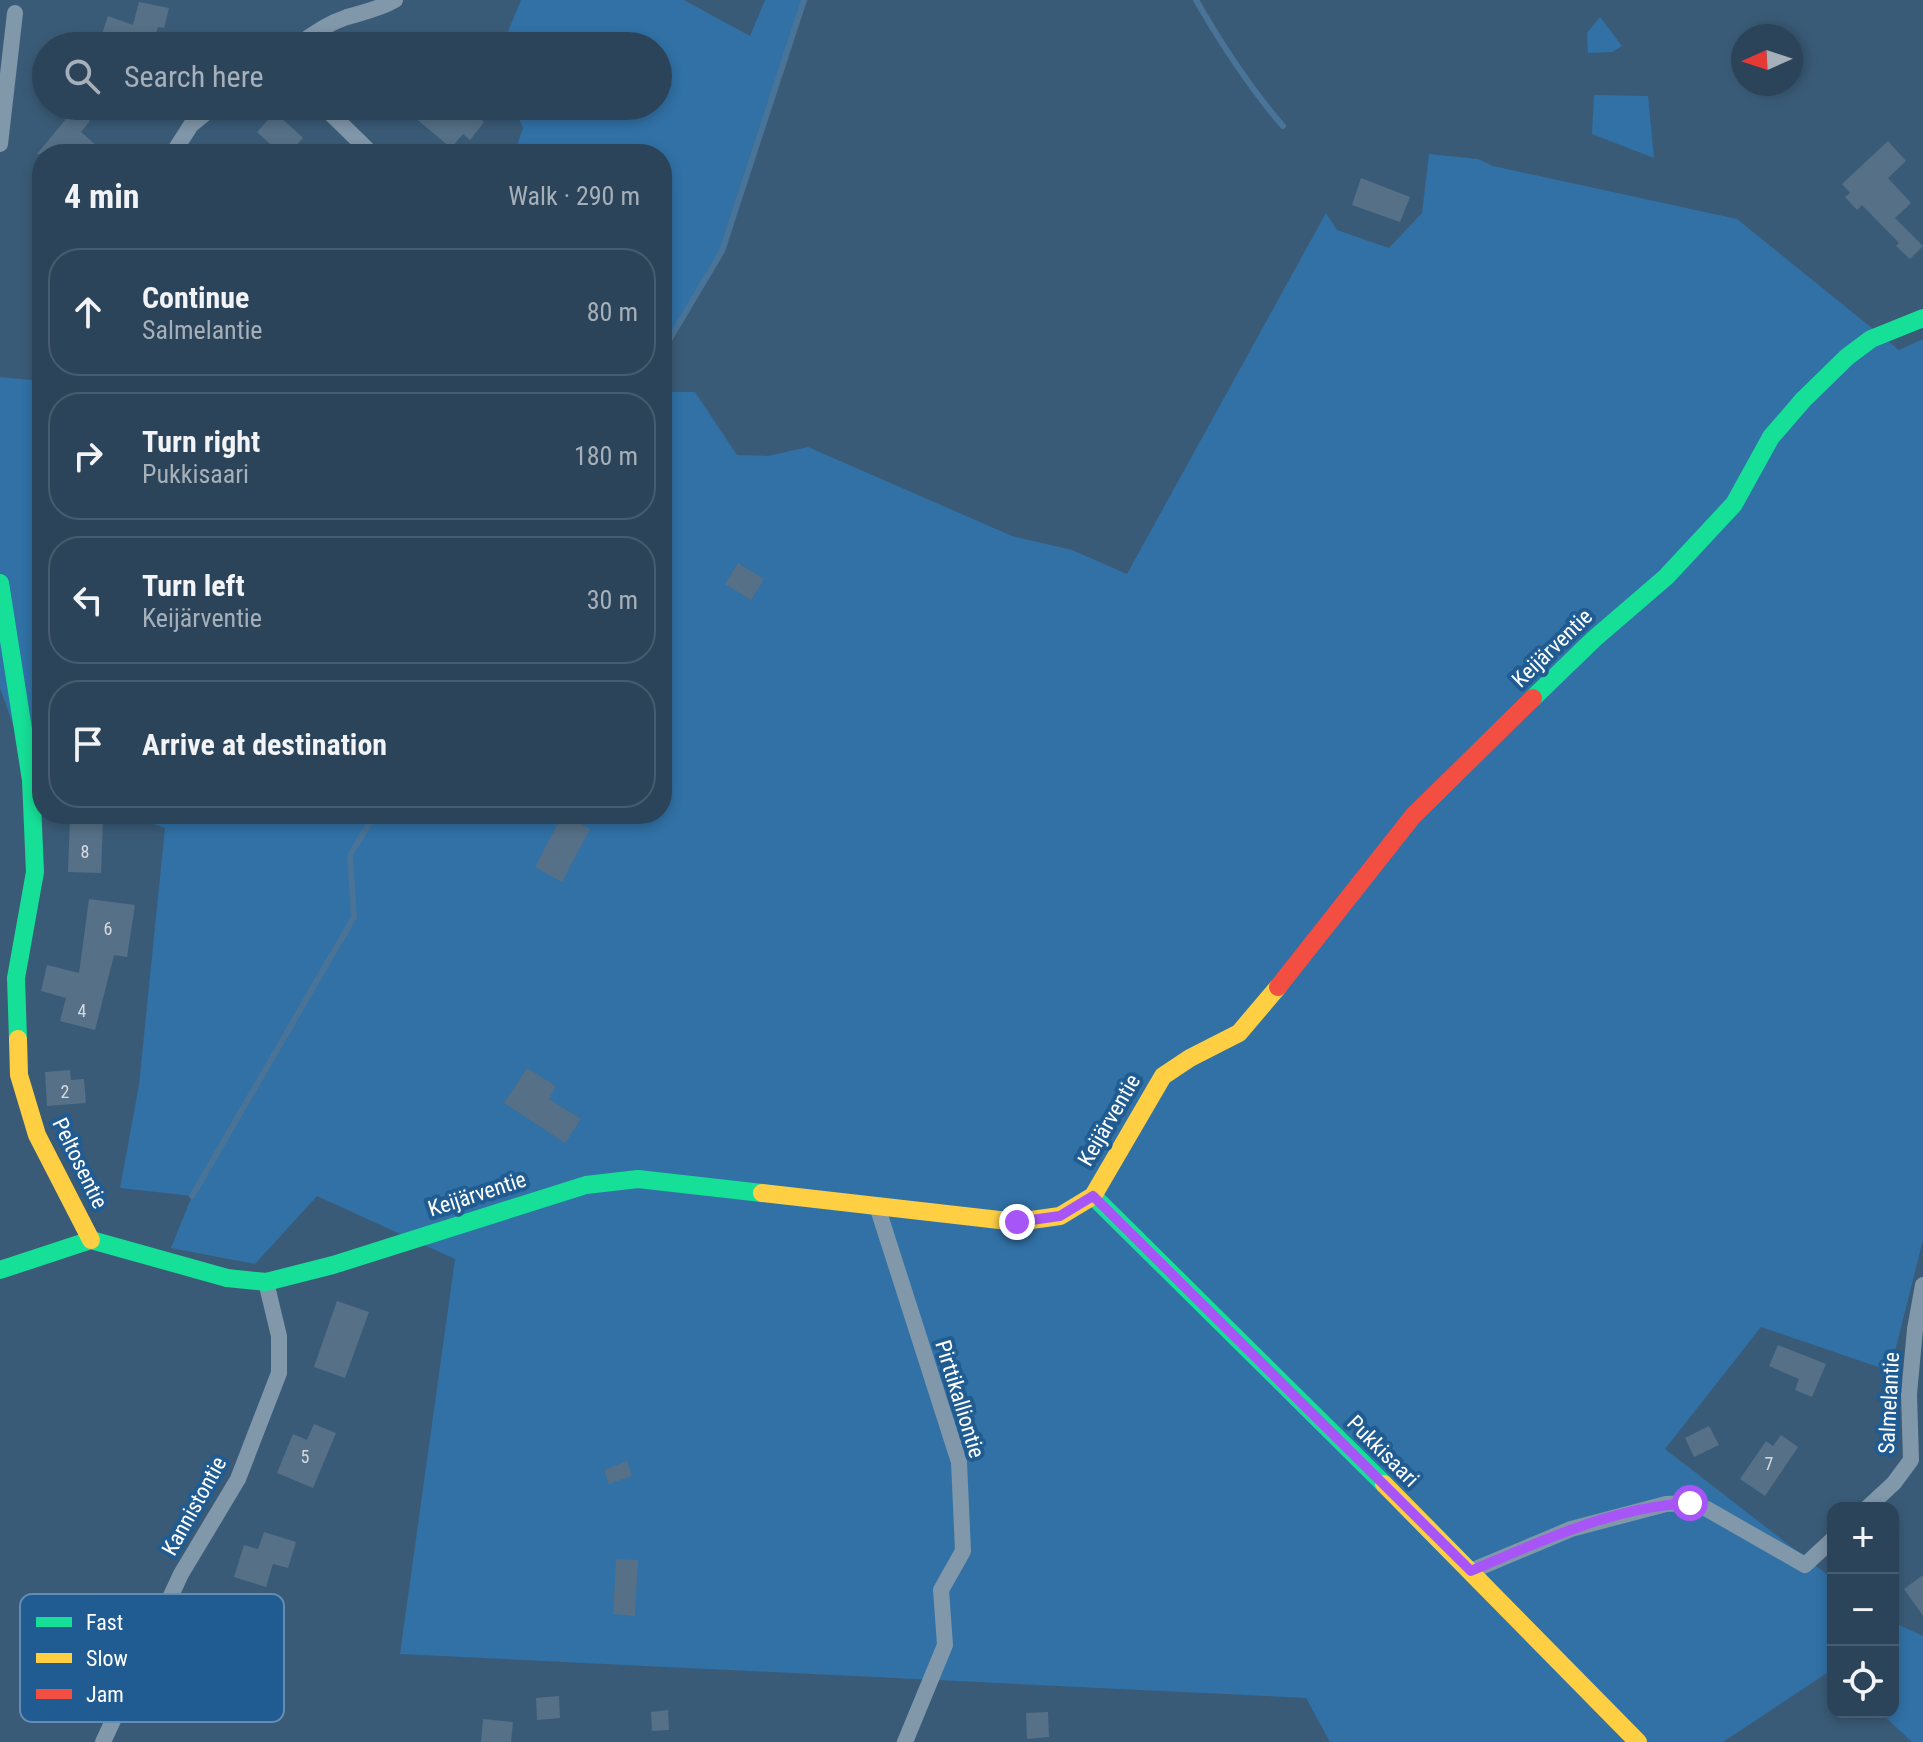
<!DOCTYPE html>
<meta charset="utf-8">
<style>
body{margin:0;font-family:"Roboto Condensed",sans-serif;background:#384e62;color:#f1f3f6}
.controls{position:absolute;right:24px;bottom:24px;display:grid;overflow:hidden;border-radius:16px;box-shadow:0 4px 12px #0003}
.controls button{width:72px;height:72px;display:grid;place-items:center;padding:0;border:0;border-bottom:2px solid #485c6f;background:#2c4459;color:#f1f3f6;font:40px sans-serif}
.compass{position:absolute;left:1731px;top:24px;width:72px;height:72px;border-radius:50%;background:#2c4459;box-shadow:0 4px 12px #0003;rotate:267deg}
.stop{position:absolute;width:24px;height:24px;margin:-18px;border:6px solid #a855f7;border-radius:50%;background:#fff}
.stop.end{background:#a855f7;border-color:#fff;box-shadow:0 2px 8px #0008}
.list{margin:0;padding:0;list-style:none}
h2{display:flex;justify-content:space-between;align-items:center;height:104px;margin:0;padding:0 32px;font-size:34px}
h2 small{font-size:26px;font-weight:400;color:#a6b0ba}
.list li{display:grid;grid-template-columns:52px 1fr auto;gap:24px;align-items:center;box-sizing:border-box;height:128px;margin:0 16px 16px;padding:0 16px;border:2px solid #485c6f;border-radius:32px}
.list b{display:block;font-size:30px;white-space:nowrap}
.list p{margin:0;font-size:26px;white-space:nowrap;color:#a6b0ba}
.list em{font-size:26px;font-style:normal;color:#a6b0ba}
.icon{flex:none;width:44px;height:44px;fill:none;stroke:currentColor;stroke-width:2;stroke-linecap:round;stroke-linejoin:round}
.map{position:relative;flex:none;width:1923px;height:1742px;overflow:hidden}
.search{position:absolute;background:#2c4459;box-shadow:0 4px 12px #0003;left:32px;top:32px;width:640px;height:88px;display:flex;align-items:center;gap:20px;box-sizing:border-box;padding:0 28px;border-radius:44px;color:#a6b0ba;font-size:30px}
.panel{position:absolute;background:#2c4459;box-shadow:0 4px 12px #0003;left:32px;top:144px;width:640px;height:680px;border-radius:32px}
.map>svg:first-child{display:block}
.green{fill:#3171a6}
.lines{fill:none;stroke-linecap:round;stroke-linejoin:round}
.stream{stroke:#497397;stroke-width:6}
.building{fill:#567087}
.street{stroke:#8197aa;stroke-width:16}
.fast{stroke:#16e098;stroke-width:18}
.slow{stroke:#ffcf43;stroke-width:18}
.jam{stroke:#f24e42;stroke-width:18}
.route{stroke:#a855f7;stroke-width:10}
.labels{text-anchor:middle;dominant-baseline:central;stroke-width:8;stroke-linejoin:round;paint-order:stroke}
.number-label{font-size:18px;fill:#d5dbe1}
.street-label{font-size:22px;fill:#fff;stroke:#205c91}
.key{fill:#205c91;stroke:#638db2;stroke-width:2}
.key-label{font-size:22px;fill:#fff}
</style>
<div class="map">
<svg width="1923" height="1742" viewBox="0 0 1923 1742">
<rect width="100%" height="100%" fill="#3a5b77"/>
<g class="green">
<path d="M521 0H684L750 36 765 0H804L722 251 662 352V154H514L523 128 513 106H658V46H502Z"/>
<path d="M1600 17 1622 46 1612 52 1588 53 1587 33Z"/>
<path d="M1594 95 1648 96 1654 158 1592 134Z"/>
<path d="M1429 154 1478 159 1493 166 1737 219 1899 350 1923 339V1240L1890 1371 1761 1327 1665 1449 1833 1579V1669L1723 1742H1330L1306 1698 400 1654 455 1259 317 1196 255 1264 171 1248 192 1196 120 1188 139 1085 165 828 125 814H662V392H695L737 455 768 456 808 447 1012 536 1072 550 1127 574 1326 213 1337 230 1389 248 1422 213Z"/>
<path d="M0 377 42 381V786L34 783 0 688Z"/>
<path d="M1893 1622 1923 1636V1742H1912L1880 1712H1893Z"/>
</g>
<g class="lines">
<g class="stream">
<path d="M1196 0C1222 45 1249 87 1283 126"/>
<path d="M662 352 722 251 804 0"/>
<path d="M192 1196 354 917 350 855 375 814"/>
</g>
</g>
<g class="building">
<path d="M139 2 169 8 164 28 158 27 152 46H98L108 16 133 25Z"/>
<path d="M401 106H465L484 122 470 140 463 134 451 148Z"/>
<path d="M75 108 90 121 81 132 106 154H37Z"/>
<path d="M275 112 303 138 289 154H281L257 132Z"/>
<path d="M1888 141 1906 161 1888 178 1911 203 1895 218 1923 246 1910 259 1896 246 1899 243 1862 205 1857 210 1845 197 1850 193 1842 184Z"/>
<path d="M1361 178 1410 197 1400 222 1352 205Z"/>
<path d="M738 563 764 579 751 600 725 584Z"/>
<path d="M563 814 590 829 562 882 535 867Z"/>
<path d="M70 818 103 819 101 873 68 872Z"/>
<path d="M89 899 135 905 127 957 114 955 95 1030 60 1021 66 998 41 991 47 965 79 973Z"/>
<path d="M527 1068 556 1086 549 1099 581 1119 565 1143 504 1103Z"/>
<path d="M70 1070 71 1080 84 1079 86 1103 47 1106 45 1072Z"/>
<path d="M337 1301 369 1312 345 1378 314 1367Z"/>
<path d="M1778 1345 1826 1364 1812 1397 1795 1390 1799 1379 1769 1366Z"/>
<path d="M314 1424 336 1433 313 1488 277 1473 293 1434 307 1440Z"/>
<path d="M1709 1426 1719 1445 1694 1457 1685 1438Z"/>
<path d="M1781 1435 1798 1447 1765 1496 1740 1479 1766 1441 1773 1446Z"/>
<path d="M627 1461 632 1476 609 1484 604 1470Z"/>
<path d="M264 1532 296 1542 288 1568 273 1564 266 1587 234 1577 244 1545 258 1549Z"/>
<path d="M616 1559 638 1560 635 1616 613 1614Z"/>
<path d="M1923 1575V1616L1904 1589Z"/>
<path d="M559 1696 560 1718 537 1720 536 1698Z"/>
<path d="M668 1710 669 1730 652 1731 651 1712Z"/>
<path d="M1048 1712 1049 1737 1027 1739 1026 1713Z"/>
<path d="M483 1719 513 1722 511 1742H481Z"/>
</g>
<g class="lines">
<g class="street">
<path d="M297 46C312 34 329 23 347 17 364 12 380 9 395 0"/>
<path d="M323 106 372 154"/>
<path d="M0 144 15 13"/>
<path d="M175 150 191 125 214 106"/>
<path d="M877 1206 959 1462 963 1551 941 1590 945 1645 905 1742"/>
<path d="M1867 1508 1894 1483 1911 1460 1909 1394 1915 1329 1923 1285"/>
<path d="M1471 1571 1571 1529 1666 1504 1690 1503 1707 1509 1805 1565 1833 1539"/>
<path d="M103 1742 181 1574 238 1479 279 1373V1336L266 1282"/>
</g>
<g class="fast">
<path d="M0 583 31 780 35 872 16 978 18 1039"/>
<path d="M1533 698 1594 639 1666 577 1734 504 1771 437 1803 400 1847 357 1871 339 1923 318"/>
<path d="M1093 1196 1384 1484"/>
<path d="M0 1270 91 1240 227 1278 266 1282 333 1265 586 1185 638 1179 762 1193"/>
</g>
<g class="slow">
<path d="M18 1039 19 1075 37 1135 91 1240"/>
<path d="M762 1193 1017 1222 1060 1216 1093 1196 1163 1076 1190 1058 1239 1033 1278 987"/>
<path d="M1384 1484 1638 1742"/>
</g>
<path class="jam" d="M1278 987 1413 816 1533 698"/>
</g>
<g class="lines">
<path class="route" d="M1017 1222 1060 1216 1093 1196 1471 1571C1541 1541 1613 1507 1690 1503"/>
</g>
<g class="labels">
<g class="number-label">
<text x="85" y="851">8</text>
<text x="108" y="928">6</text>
<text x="82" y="1010">4</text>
<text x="65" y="1091">2</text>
<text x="305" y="1456">5</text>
<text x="1769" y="1463">7</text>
</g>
<g class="street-label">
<text transform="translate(1552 648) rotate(-44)">Keijärventie</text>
<text transform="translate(1109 1120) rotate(-60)">Keijärventie</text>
<text transform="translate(80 1163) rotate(64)">Peltosentie</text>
<text transform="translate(477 1194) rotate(-18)">Keijärventie</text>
<text transform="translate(960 1399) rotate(73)">Pirttikalliontie</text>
<text transform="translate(1889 1403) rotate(-87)">Salmelantie</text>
<text transform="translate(1383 1451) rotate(45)">Pukkisaari</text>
<text transform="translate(194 1506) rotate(-61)">Kannistontie</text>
</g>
</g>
<rect x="20" y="1594" width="264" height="128" rx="12" class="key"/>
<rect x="36" y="1617" width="36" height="10" fill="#16e098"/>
<rect x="36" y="1653" width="36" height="10" fill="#ffcf43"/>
<rect x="36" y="1689" width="36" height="10" fill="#f24e42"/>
<g class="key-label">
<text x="86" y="1630">Fast</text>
<text x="86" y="1666">Slow</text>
<text x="86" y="1702">Jam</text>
</g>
</svg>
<div class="controls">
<button>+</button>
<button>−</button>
<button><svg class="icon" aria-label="locate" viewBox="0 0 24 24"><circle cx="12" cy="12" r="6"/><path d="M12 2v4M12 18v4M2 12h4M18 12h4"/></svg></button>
</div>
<svg class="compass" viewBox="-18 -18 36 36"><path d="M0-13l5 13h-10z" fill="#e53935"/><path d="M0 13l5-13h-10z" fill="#a6b0ba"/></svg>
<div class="stop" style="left:1690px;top:1503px"></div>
<div class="stop end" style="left:1017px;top:1222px"></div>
<div class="search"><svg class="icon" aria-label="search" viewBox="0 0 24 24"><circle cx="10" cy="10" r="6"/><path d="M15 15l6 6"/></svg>Search here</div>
<section class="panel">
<h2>4 min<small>Walk · 290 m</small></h2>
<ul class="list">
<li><svg class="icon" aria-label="ahead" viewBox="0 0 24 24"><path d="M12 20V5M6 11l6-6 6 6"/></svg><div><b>Continue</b><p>Salmelantie</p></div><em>80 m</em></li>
<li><svg class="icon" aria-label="right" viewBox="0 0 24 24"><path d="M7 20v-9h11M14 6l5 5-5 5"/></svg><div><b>Turn right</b><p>Pukkisaari</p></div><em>180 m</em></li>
<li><svg class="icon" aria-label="left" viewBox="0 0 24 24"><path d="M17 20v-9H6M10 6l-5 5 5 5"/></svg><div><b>Turn left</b><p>Keijärventie</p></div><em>30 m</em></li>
<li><svg class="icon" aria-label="arrive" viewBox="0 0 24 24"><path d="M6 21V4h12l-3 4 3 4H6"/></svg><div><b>Arrive at destination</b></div></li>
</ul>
</section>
</div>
